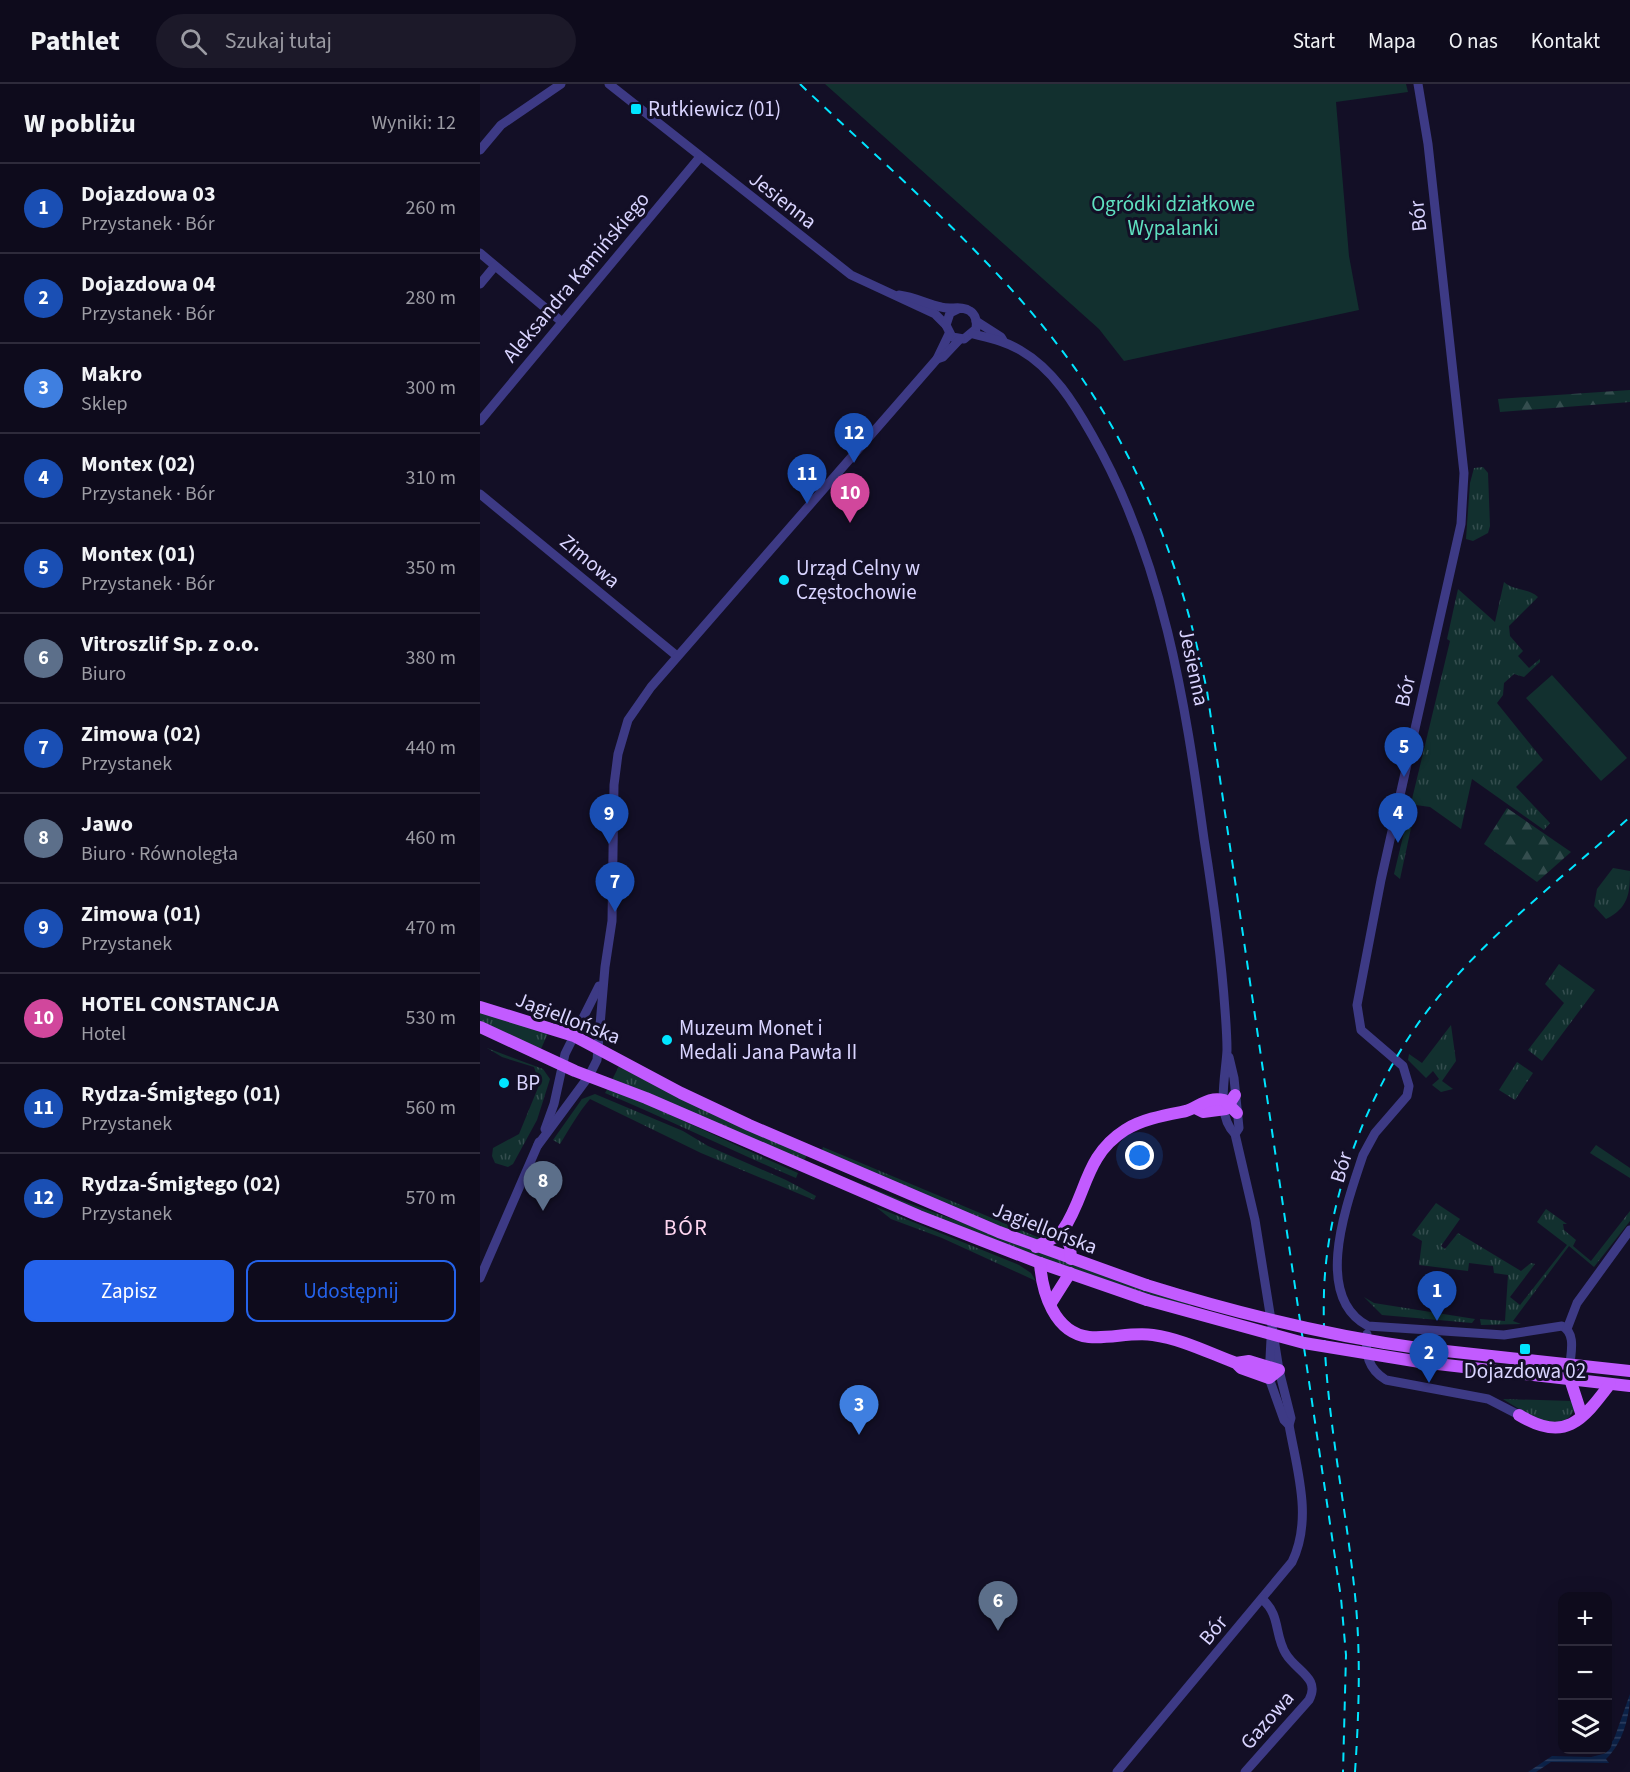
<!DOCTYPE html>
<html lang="pl">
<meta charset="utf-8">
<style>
body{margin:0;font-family:"Source Sans 3",sans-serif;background:#1c1929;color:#f1f3f6}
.controls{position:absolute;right:18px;bottom:18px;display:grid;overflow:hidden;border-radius:12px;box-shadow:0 6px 24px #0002}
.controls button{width:54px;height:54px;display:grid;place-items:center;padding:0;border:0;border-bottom:2px solid #2e2b3b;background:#0e0b1c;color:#f1f3f6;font:30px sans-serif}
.you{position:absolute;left:660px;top:1072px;width:21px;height:21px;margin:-15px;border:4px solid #fff;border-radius:50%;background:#1a73e8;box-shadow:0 0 0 9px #1a73e833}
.badge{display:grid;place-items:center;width:39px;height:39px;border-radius:50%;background:#2563eb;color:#fff;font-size:20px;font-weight:700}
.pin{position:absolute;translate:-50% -50px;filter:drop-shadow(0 2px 3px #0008)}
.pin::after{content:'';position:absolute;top:32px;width:21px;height:18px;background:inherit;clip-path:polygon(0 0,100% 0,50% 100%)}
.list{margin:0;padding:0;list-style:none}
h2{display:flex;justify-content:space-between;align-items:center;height:78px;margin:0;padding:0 24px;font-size:26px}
h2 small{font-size:20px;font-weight:400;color:#9b9ba3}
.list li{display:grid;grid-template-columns:39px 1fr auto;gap:18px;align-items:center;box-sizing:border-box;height:90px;padding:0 24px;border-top:2px solid #2e2b3b}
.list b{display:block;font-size:22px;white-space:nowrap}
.list p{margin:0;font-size:20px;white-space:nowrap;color:#9b9ba3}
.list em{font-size:20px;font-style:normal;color:#9b9ba3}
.actions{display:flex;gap:12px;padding:18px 24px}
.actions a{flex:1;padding:14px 0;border:2px solid #2563eb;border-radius:12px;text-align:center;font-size:21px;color:#2563eb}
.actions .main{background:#2563eb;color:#fff}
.icon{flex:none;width:33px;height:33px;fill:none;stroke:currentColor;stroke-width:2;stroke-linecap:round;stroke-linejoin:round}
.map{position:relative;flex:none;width:1150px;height:1688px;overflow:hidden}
header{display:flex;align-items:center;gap:36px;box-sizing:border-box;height:84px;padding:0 30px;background:#0e0b1c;border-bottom:2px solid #2e2b3b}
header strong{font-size:28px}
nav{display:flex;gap:33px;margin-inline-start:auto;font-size:21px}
.search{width:420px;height:54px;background:#1c1929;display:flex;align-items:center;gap:15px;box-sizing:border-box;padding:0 21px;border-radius:33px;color:#9b9ba3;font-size:22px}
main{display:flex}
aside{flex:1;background:#0e0b1c}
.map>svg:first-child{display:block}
.grass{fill:url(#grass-tufts)}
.forest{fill:url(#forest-firs)}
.green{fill:#12302f}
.water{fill:url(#water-rules)}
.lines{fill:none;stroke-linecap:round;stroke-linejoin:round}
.minor{stroke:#3d3a85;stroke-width:9}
.major{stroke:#c25bff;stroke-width:12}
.rail{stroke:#00e5ff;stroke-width:2;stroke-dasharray:9 8;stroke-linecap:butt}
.major-bridge{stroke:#c25bff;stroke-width:12}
.poi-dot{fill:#00e5ff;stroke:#130f26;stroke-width:2}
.labels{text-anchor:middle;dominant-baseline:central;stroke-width:6;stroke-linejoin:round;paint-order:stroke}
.poi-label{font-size:21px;fill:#d9d4ff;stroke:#130f26;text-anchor:start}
.street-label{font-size:21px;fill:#d9d4ff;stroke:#130f26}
.park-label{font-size:21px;fill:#5fe0c0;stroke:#130f26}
.neighbourhood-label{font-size:22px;letter-spacing:1.5px;fill:#ffd6f0;stroke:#130f26}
</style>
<header>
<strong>Pathlet</strong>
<div class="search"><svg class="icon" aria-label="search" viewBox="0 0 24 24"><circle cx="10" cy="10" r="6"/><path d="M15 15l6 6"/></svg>Szukaj tutaj</div>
<nav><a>Start</a><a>Mapa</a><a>O nas</a><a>Kontakt</a></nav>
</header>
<main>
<aside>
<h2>W pobliżu<small>Wyniki: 12</small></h2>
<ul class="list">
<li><span class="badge" style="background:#1a4fb4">1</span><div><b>Dojazdowa 03</b><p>Przystanek · Bór</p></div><em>260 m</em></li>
<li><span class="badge" style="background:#1a4fb4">2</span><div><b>Dojazdowa 04</b><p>Przystanek · Bór</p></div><em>280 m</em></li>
<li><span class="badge" style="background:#3f7fe0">3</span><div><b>Makro</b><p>Sklep</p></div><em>300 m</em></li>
<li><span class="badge" style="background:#1a4fb4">4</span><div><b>Montex (02)</b><p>Przystanek · Bór</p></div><em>310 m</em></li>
<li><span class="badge" style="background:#1a4fb4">5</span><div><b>Montex (01)</b><p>Przystanek · Bór</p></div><em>350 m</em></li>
<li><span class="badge" style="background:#5c6f8a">6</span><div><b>Vitroszlif Sp. z o.o.</b><p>Biuro</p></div><em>380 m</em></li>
<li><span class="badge" style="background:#1a4fb4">7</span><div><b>Zimowa (02)</b><p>Przystanek</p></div><em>440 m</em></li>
<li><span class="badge" style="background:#5c6f8a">8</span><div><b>Jawo</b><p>Biuro · Równoległa</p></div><em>460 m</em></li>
<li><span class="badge" style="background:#1a4fb4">9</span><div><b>Zimowa (01)</b><p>Przystanek</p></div><em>470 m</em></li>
<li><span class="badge" style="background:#d1479c">10</span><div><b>HOTEL CONSTANCJA</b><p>Hotel</p></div><em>530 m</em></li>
<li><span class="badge" style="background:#1a4fb4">11</span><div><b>Rydza-Śmigłego (01)</b><p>Przystanek</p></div><em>560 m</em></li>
<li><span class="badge" style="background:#1a4fb4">12</span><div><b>Rydza-Śmigłego (02)</b><p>Przystanek</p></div><em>570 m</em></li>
</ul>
<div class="actions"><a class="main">Zapisz</a><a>Udostępnij</a></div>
</aside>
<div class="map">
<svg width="1150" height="1688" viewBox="0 0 1150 1688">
<defs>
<pattern id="grass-tufts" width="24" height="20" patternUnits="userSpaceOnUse" patternTransform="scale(1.5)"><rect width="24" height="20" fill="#12302f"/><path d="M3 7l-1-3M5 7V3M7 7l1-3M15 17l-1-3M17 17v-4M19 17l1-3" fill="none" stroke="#344d4e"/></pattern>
<pattern id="forest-firs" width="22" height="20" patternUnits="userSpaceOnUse" patternTransform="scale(1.5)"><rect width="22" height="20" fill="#12302f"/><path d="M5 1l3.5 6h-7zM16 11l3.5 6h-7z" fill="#344d4e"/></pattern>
<pattern id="water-rules" width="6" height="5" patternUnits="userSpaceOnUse" patternTransform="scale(1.5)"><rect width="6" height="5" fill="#0c2248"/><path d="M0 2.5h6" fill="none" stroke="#2f4163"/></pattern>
</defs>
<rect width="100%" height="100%" fill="#130f26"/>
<g class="grass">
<path d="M1003 383 1008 389 1010 442 1008 449 993 457 986 455 990 399 994 384Z"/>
<path d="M1024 498C1034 507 1049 504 1058 513L1029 542 1030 552 1043 567 1038 572 1049 584 1060 575V578L1044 593 1034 590 1024 599 1023 611 1017 619 1063 676 1036 703 1070 739 1064 746 992 695 981 745 950 723 936 721 920 795 914 790 970 557 967 555 978 505 1015 538Z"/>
<path d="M1133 784 1150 787C1150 810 1148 824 1126 835L1114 822 1117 805Z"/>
<path d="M1079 880 1115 906 1062 977 1048 966 1084 919 1065 900Z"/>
<path d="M0 927 68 949 61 965 0 937Z"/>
<path d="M971 941 976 977 962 997 973 1005 961 1008 952 1001 959 995 953 987 946 994 928 976 929 970 942 979Z"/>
<path d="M7 964 63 985 70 995 57 1036 33 1080 28 1083 15 1079 12 1072 13 1064 39 1050 62 994 57 992 54 983 22 973Z"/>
<path d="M1037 978 1053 989 1035 1016 1019 1006Z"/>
<path d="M140 980 327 1071 324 1077 132 996Z"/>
<path d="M128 1004C192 1030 254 1061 318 1089L316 1094C252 1067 190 1036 125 1009Z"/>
<path d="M115 1010 203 1047 228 1062 306 1096 336 1112 334 1116 221 1069 110 1015C98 1029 88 1047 80 1060L73 1056 102 1015Z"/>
<path d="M1116 1061 1150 1084V1094L1110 1069Z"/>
<path d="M343 1063 562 1155 552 1156 341 1068Z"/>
<path d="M369 1095 428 1119 713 1222V1225L598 1188 445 1129Z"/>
<path d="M956 1119 980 1135 961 1162 965 1165 978 1149 1041 1187 1051 1179 1055 1180 1030 1213 1040 1221 1087 1161 1057 1138 1066 1125 1087 1140H1083L1084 1146 1096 1156 1093 1162 1111 1177 1150 1127V1137L1114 1183 1089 1162 1033 1237 1041 1240 1001 1241 1000 1235 1025 1237 1028 1191 1014 1189 1013 1182 989 1179 988 1187 939 1181 942 1157 932 1151Z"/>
<path d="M396 1123 539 1181 551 1189 556 1197 462 1154 411 1135Z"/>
<path d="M884 1213 894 1219 995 1235 992 1239 902 1231Z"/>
<path d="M1023 1315 1092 1317 1095 1324C1082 1356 1041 1326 1023 1315Z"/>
</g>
<g class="forest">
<path d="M1150 306V318L1020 328 1018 315Z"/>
<path d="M1027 724 1091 768 1057 798 1004 760Z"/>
</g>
<g class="green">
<path d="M345 0H926L928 8 856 18 869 172 879 226 644 277 619 245Z"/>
<path d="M1072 591 1147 674 1121 697 1046 614Z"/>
</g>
<path class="water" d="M1150 1610C1150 1632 1143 1659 1126 1675L1129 1679 1071 1678 1056 1688H1048L1072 1672 1111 1673 1123 1670 1134 1655Z"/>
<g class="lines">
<g class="minor">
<path d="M129 0 371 191 455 230 466 241"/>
<path d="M938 0 948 60 984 389 981 440 901 796 877 921 881 946 923 982 929 1002 927 1012 895 1049 883 1071C868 1117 831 1212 888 1242L1024 1251 1082 1242C1096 1249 1091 1268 1090 1280"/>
<path d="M0 66 21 41 81 0"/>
<path d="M0 169 82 238"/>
<path d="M0 200 15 182"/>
<path d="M419 211C435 213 447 220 461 223 470 226 482 221 490 227 496 231 497 238 496 245L484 255 472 253 466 241 470 229 478 225"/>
<path d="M496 237 521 253 524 258"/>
<path d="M493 250C509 254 525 257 540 266 573 285 594 319 612 351 683 475 705 616 724 755 733 812 741 868 745 926 746 939 747 953 747 966 746 991 735 1031 755 1050L775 1136 799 1286 811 1334 809 1341C817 1386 833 1435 812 1478L637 1688"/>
<path d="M457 275 469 250"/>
<path d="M0 337 220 73"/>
<path d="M0 410 197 572"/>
<path d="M749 973 754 994 759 1044 755 1050"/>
<path d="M65 1045 74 1020 85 970 119 902"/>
<path d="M58 1061 109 992 117 976 125 883 132 837 134 701 138 670 148 636 171 603 457 275 463 273 480 255"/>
<path d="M0 1194 59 1058"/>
<path d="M1087 1245 1097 1219 1150 1146"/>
<path d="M887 1250C885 1270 888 1285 906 1296L1008 1315 1039 1331"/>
<path d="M791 1255 789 1294 804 1336 809 1341"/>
<path d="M765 1688 829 1616C841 1594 816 1587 806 1570 794 1551 801 1531 782 1515"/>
</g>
<g class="major">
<path d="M0 923 94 952 201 1009 269 1041 519 1148 666 1201"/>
<path d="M0 943 95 987 166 1014 439 1132 560 1179 667 1216"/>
<path d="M715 1024 723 1028 746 1025 755 1011"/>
<path d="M583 1148 590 1162 591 1175"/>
<path d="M556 1163C564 1158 579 1153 583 1146 607 1111 604 1072 645 1046 662 1035 686 1031 706 1027 719 1023 728 1012 744 1016L757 1029"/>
<path d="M560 1179C562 1208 574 1249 609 1253 630 1255 651 1248 673 1251 702 1255 729 1269 756 1279L761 1284 789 1294 799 1286 769 1277 756 1279"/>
<path d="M571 1219 590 1189"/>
<path d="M938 1264 1150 1287"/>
<path d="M940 1278 1150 1302"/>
<path d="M1090 1295 1102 1332"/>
<path d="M1039 1331C1085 1359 1102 1337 1130 1300"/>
</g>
<g class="rail">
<path d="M320 0C414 90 525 183 599 290 667 389 703 492 727 607L861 1514 866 1571 863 1688"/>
<path d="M875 1688C879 1629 881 1570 875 1511 865 1411 841 1310 844 1208 847 1113 887 1011 942 934 999 857 1079 797 1150 733"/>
</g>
<g class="major-bridge">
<path d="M666 1201C756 1229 844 1251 938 1264"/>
<path d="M667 1216 824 1259 940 1278"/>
</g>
</g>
<g class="poi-dot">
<rect x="150" y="19" width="12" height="12" rx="3"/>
<circle cx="304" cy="496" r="6"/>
<circle cx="187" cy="956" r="6"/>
<circle cx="24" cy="999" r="6"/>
<rect x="1039" y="1259" width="12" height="12" rx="3"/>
</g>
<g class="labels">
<g class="poi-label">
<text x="168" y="25">Rutkiewicz (01)</text>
<text x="316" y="484">Urząd Celny w<tspan x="316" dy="24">Częstochowie</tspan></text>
<text x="199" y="944">Muzeum Monet i<tspan x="199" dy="24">Medali Jana Pawła II</tspan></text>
<text x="36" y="999">BP</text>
<text x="1045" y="1287" text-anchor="middle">Dojazdowa 02</text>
</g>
<g class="street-label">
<text transform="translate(303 116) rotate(38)">Jesienna</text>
<text transform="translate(938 132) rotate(-96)">Bór</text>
<text transform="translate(96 193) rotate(-50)">Aleksandra Kamińskiego</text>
<text transform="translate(110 477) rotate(40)">Zimowa</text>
<text transform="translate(714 583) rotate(78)">Jesienna</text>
<text transform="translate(925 607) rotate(-77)">Bór</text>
<text transform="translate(88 934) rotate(21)">Jagiellońska</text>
<text transform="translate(861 1083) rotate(-73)">Bór</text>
<text transform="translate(565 1144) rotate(21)">Jagiellońska</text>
<text transform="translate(733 1546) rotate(-50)">Bór</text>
<text transform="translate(787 1636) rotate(-49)">Gazowa</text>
</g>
<g class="park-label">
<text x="693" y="120">Ogródki działkowe<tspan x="693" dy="24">Wypalanki</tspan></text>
</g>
<g class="neighbourhood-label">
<text x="206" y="1144">BÓR</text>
</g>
</g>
</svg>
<div class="controls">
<button>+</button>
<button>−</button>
<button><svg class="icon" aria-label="layers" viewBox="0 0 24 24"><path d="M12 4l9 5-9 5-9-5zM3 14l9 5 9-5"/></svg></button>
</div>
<div class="you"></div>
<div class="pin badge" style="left:957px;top:1237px;background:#1a4fb4">1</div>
<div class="pin badge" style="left:949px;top:1299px;background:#1a4fb4">2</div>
<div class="pin badge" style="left:379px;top:1351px;background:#3f7fe0">3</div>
<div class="pin badge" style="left:918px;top:759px;background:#1a4fb4">4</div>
<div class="pin badge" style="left:924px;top:693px;background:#1a4fb4">5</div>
<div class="pin badge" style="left:518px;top:1547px;background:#5c6f8a">6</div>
<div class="pin badge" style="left:135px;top:828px;background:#1a4fb4">7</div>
<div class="pin badge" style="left:63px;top:1127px;background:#5c6f8a">8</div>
<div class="pin badge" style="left:129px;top:760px;background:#1a4fb4">9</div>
<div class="pin badge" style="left:370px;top:439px;background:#d1479c">10</div>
<div class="pin badge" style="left:327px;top:420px;background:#1a4fb4">11</div>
<div class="pin badge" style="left:374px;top:379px;background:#1a4fb4">12</div>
</div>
</main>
